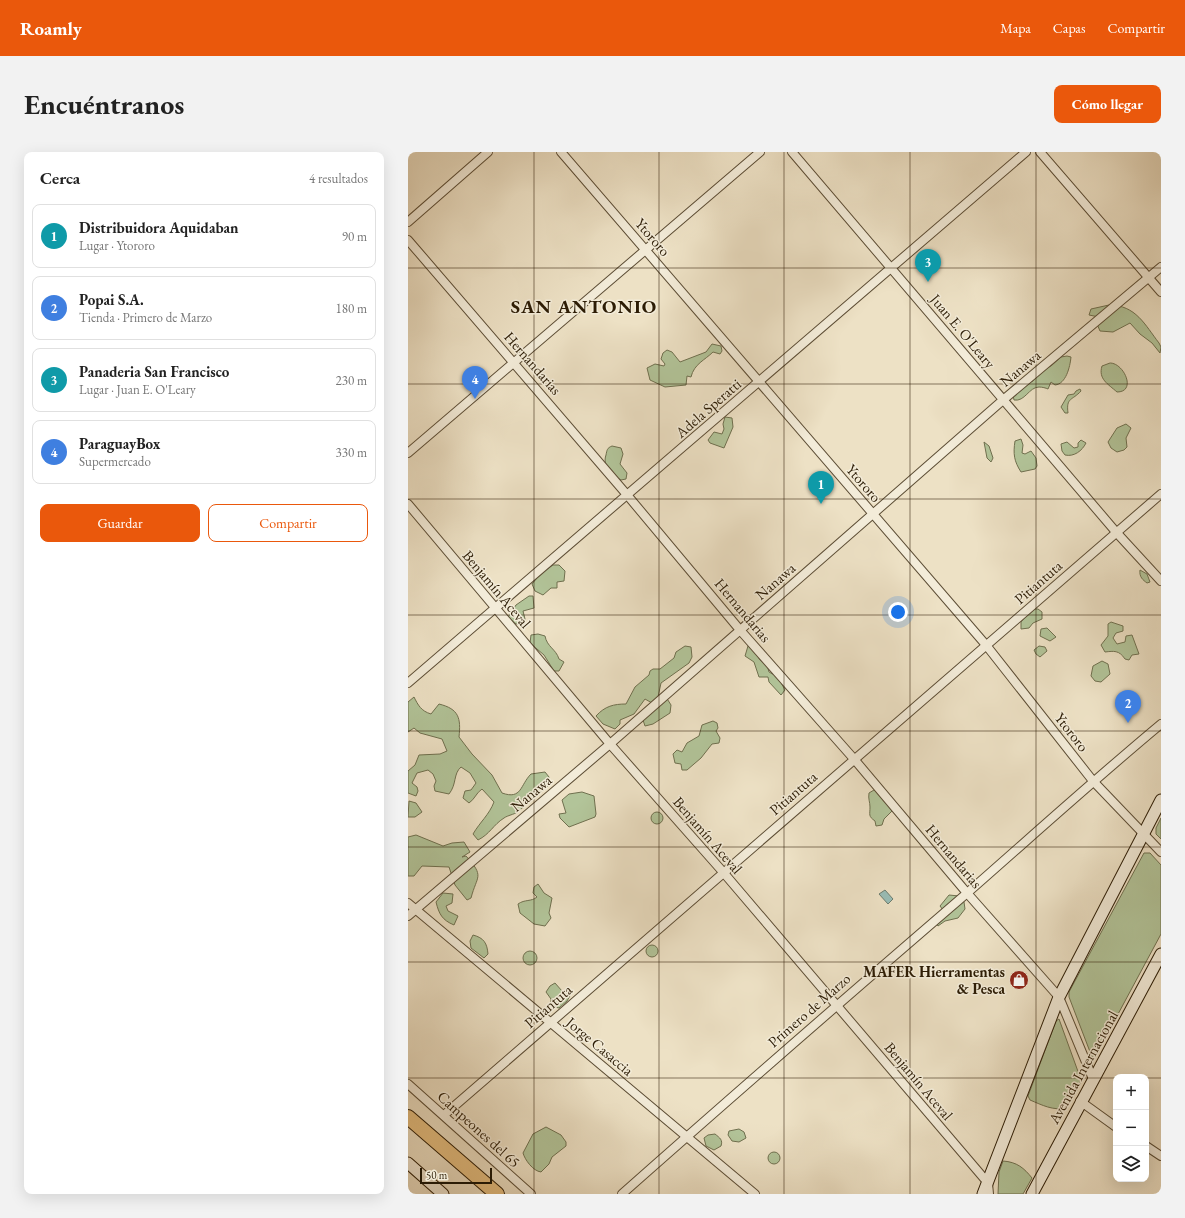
<!DOCTYPE html>
<html lang="es">
<meta charset="utf-8">
<style>
body{margin:0;font-family:"EB Garamond",serif;background:#f2f2f2;color:#222}
.controls{position:absolute;right:12px;bottom:12px;display:grid;overflow:hidden;border-radius:8px;box-shadow:0 4px 16px #0002}
.controls button{width:36px;height:36px;display:grid;place-items:center;padding:0;border:0;border-bottom:1px solid #e0e0e0;background:#fff;color:#222;font:20px sans-serif}
.scale{position:absolute;left:12px;bottom:10px;width:72px;box-sizing:border-box;padding-left:4px;border:2px solid #2c1c05;border-top:0;font-size:11px;line-height:14px;white-space:nowrap;color:#2c1c05;-webkit-text-stroke:3px #f3ecd9;paint-order:stroke}
.you{position:absolute;left:490px;top:460px;width:14px;height:14px;margin:-10px;border:3px solid #fff;border-radius:50%;background:#1a73e8;box-shadow:0 0 0 6px #1a73e833}
.badge{display:grid;place-items:center;width:26px;height:26px;border-radius:50%;background:#ea580c;color:#fff;font-size:13px;font-weight:700}
.pin{position:absolute;translate:-50% -33px;filter:drop-shadow(0 1px 2px #0008)}
.pin::after{content:'';position:absolute;top:21px;width:14px;height:12px;background:inherit;clip-path:polygon(0 0,100% 0,50% 100%)}
.list{margin:0;padding:0;list-style:none}
h2{display:flex;justify-content:space-between;align-items:center;height:52px;margin:0;padding:0 16px;font-size:17px}
h2 small{font-size:13px;font-weight:400;color:#767676}
.list li{display:grid;grid-template-columns:26px 1fr auto;gap:12px;align-items:center;box-sizing:border-box;height:64px;margin:0 8px 8px;padding:0 8px;border:1px solid #e0e0e0;border-radius:8px}
.list b{display:block;font-size:15px;white-space:nowrap}
.list p{margin:0;font-size:13px;white-space:nowrap;color:#767676}
.list em{font-size:13px;font-style:normal;color:#767676}
.actions{display:flex;gap:8px;padding:12px 16px}
.actions a{flex:1;padding:9px 0;border:1px solid #ea580c;border-radius:8px;text-align:center;font-size:14px;color:#ea580c}
.actions .main{background:#ea580c;color:#fff}
.icon{flex:none;width:22px;height:22px;fill:none;stroke:currentColor;stroke-width:2;stroke-linecap:round;stroke-linejoin:round}
.map{position:relative;flex:none;width:753px;height:1042px;overflow:hidden;border-radius:8px}
header{display:flex;align-items:center;gap:24px;box-sizing:border-box;height:56px;padding:0 20px;background:#ea580c;color:#fff}
header strong{font-size:19px}
nav{display:flex;gap:22px;margin-inline-start:auto;font-size:14px}
.intro{display:flex;align-items:center;justify-content:space-between;box-sizing:border-box;height:96px;padding:0 24px}
h1{margin:0;font-size:28px}
.button{padding:10px 18px;border-radius:8px;background:#ea580c;color:#fff;font-size:14px;font-weight:700}
main{display:flex;gap:24px;padding:0 24px}
aside{flex:1;background:#fff;border-radius:8px;box-shadow:0 4px 16px #0002}
.map>svg:first-child{display:block}
.green{fill:#b2c499;stroke:#6f704f}
.water{fill:#99bdb6;stroke:#6d7d6f}
.lines{fill:none;stroke-linecap:round;stroke-linejoin:round}
.street-casing{stroke:#5c4d35;stroke-width:10}
.secondary-casing{stroke:#2c1c05;stroke-width:13}
.highway-casing{stroke:#2c1c05;stroke-width:16}
.street{stroke:#f3ecd9;stroke-width:8}
.secondary{stroke:#f3ecd9;stroke-width:11}
.highway{stroke:#e6c082;stroke-width:14}
.grid{fill:none;stroke:#2c1c05;stroke-width:1;stroke-opacity:0.55}
.labels{text-anchor:middle;dominant-baseline:central;stroke-width:3;stroke-linejoin:round;paint-order:stroke}
.street-label{font-size:15px;fill:#2c1c05;stroke:#f3ecd9}
.poi-label{font-size:15px;font-weight:bold;fill:#2c1c05;stroke:#f3ecd9;text-anchor:end}
.district-label{font-size:19px;font-weight:bold;letter-spacing:1px;fill:#2c1c05;stroke:#f3ecd9}
</style>
<header>
<strong>Roamly</strong>
<nav><a>Mapa</a><a>Capas</a><a>Compartir</a></nav>
</header>
<div class="intro"><h1>Encuéntranos</h1><a class="button">Cómo llegar</a></div>
<main>
<aside>
<h2>Cerca<small>4 resultados</small></h2>
<ul class="list">
<li><span class="badge" style="background:#0f9aa8">1</span><div><b>Distribuidora Aquidaban</b><p>Lugar · Ytororo</p></div><em>90 m</em></li>
<li><span class="badge" style="background:#3f7fe0">2</span><div><b>Popai S.A.</b><p>Tienda · Primero de Marzo</p></div><em>180 m</em></li>
<li><span class="badge" style="background:#0f9aa8">3</span><div><b>Panaderia San Francisco</b><p>Lugar · Juan E. O'Leary</p></div><em>230 m</em></li>
<li><span class="badge" style="background:#3f7fe0">4</span><div><b>ParaguayBox</b><p>Supermercado</p></div><em>330 m</em></li>
</ul>
<div class="actions"><a class="main">Guardar</a><a>Compartir</a></div>
</aside>
<div class="map">
<svg width="753" height="1042" viewBox="0 0 753 1042">
<rect width="100%" height="100%" fill="#ede1c5"/>
<filter id="stains"><feTurbulence type="fractalNoise" baseFrequency=".005" numOctaves="4"/><feColorMatrix values="0 0 0 0 .2 0 0 0 0 .09 0 0 0 0 .02 0 0 0 .5 -.17"/></filter>
<radialGradient id="worn" r=".72"><stop offset=".6" stop-color="#630" stop-opacity="0"/><stop offset="1" stop-color="#630" stop-opacity=".3"/></radialGradient>
<g class="green">
<path d="M701 153C728 153 737 173 751 191L753 195 752 201 744 191 732 182 722 171 705 180 692 179 689 172 691 165 681 163 683 157Z"/>
<path d="M304 192 313 194 314 199 312 202 305 200C297 208 286 212 283 225L279 224 278 233 257 235 242 228 239 216 247 212 256 214 257 212 253 207 255 201 259 198 264 200 272 210 298 200Z"/>
<path d="M659 204 663 205C662 215 658 232 647 233L643 230 640 237C638 236 634 235 631 235 621 235 617 250 606 248L605 243 617 230 625 229 626 222 643 214 653 205Z"/>
<path d="M702 211C716 211 729 240 709 240 700 232 690 227 694 214Z"/>
<path d="M672 237 673 239C664 249 658 245 660 261H657L653 255 660 243 666 242 668 239Z"/>
<path d="M317 265 324 266 325 275 316 296 302 291 300 288 306 280 314 282 316 277 315 272Z"/>
<path d="M718 272 723 276 718 286 719 295 716 298 709 300 703 296 700 290 709 276Z"/>
<path d="M613 287 615 293 614 301 617 302 623 299 628 306 629 314 627 317 613 320C606 309 605 302 607 289Z"/>
<path d="M673 288 678 291C674 299 666 305 657 303L654 299 653 292 659 290 666 296 670 295V291Z"/>
<path d="M576 290 581 294 585 306 583 310 579 306Z"/>
<path d="M204 294 213 296 215 302 212 312 219 321 218 327 213 328C204 323 194 314 198 303 199 298 199 296 204 294Z"/>
<path d="M145 413H151L157 419 156 429 149 430V436H143L135 443 127 439 124 432 133 421Z"/>
<path d="M732 418 739 422 742 430 739 431C735 428 731 425 732 418Z"/>
<path d="M121 444H125L126 456 115 459 117 467 116 472H108L100 465 108 453Z"/>
<path d="M623 457H630L634 460V467L625 471 621 476 613 477V470Z"/>
<path d="M703 470 715 474V479L708 481 705 486 709 492 717 490 718 484 724 483 731 502 724 503 721 508 717 507C711 498 706 499 697 500L693 493 700 484V472Z"/>
<path d="M639 476 648 485 642 489 632 484 633 477Z"/>
<path d="M130 482 137 484C139 495 148 497 151 507L156 510 151 519H146L136 503 122 491 123 483Z"/>
<path d="M277 494 283 495 284 505 281 511 253 531 250 545H258L263 553 262 561 245 572 237 574 234 565 244 551 237 547 226 562 212 568V572L207 577 195 572 188 564C197 554 206 552 218 552L227 535 241 523 242 519 245 517H252L266 506 268 500Z"/>
<path d="M340 494 344 495 352 508 359 513 361 520 370 525 377 538 373 543 361 530 360 525H351L346 510 337 504Z"/>
<path d="M631 494 637 495 639 499 632 505 628 502 626 498Z"/>
<path d="M694 509 700 512 702 522 693 530 687 529 683 524 685 514Z"/>
<path d="M6 545C10 553 13 559 23 562L31 552C51 557 53 566 51 585L64 602 84 623 94 641C114 648 112 633 123 622L137 620 141 625V633L127 644 118 647C117 652 116 655 112 658 109 662 100 663 96 666 85 673 82 682 70 688L65 682C72 670 81 663 86 650L74 637C68 641 67 647 61 651L55 646 57 639 63 638 68 631 62 621 53 615C45 622 49 632 41 642L27 639 26 634 28 629 25 622 20 618 9 621 4 631 9 635 10 639 8 644 0 641V619L7 613 11 603 32 602 39 599 34 587 12 581 6 576 0 580V550Z"/>
<path d="M305 569 309 571 310 576 308 579 312 586 311 591 304 592 293 606 279 618H274L273 612 267 611 265 602 269 598 274 600 279 591 291 584 294 573Z"/>
<path d="M466 638 473 643 484 659 476 667 474 673 468 674 467 669C460 664 462 663 462 655 462 650 460 647 461 641Z"/>
<path d="M174 640 186 644 188 662 187 665 161 675 152 666 151 662 158 661 154 648 161 642Z"/>
<path d="M1 649 8 651 14 660 7 665H0Z"/>
<circle cx="249" cy="666" r="6"/>
<path d="M753 666V687L748 682V676Z"/>
<path d="M8 683 35 694 44 691 56 690 62 700 54 705 58 704C77 725 69 723 63 746L59 748 47 733 41 715 14 714 6 724H0V685Z"/>
<path d="M736 701H742L753 713V782L687 905H684L661 845V840Z"/>
<path d="M130 732 136 741 144 746 141 761 143 766 137 774 126 772 112 761 110 752C117 747 123 750 129 745L125 741 126 735Z"/>
<path d="M35 741 45 742 44 751 38 754 40 759 50 764 46 773C34 768 31 762 28 750Z"/>
<path d="M541 743 551 744 556 750 557 757 550 766 537 769 530 774 526 768 535 758 532 754Z"/>
<path d="M65 783C76 786 79 791 80 802L76 806 63 796 62 789Z"/>
<circle cx="244" cy="799" r="6"/>
<circle cx="122" cy="806" r="7"/>
<path d="M147 831 154 839 160 838 163 842 159 849 151 856 143 854V847L138 840 142 834Z"/>
<path d="M651 867 672 925V933L659 956C645 959 634 953 622 948L620 944 648 869Z"/>
<path d="M138 975 153 983 158 990V994L144 1005 141 1012 133 1020C125 1019 117 1008 115 1001L125 982Z"/>
<path d="M331 977 336 980 338 986 331 990 324 989 320 983 321 979Z"/>
<path d="M307 982C312 986 315 988 313 994L306 998 298 994 296 986 300 983Z"/>
<circle cx="366" cy="1006" r="6"/>
<path d="M595 1009C609 1010 616 1016 624 1026L615 1042H590L591 1020Z"/>
</g>
<path class="water" d="M477 738 485 747 480 752 471 742Z"/>
<g class="lines">
<defs>
<g id="street">
<path d="M153 0 578 493 685 629 753 700"/>
<path d="M384 0 708 380 753 429"/>
<path d="M632 0 753 140"/>
<path d="M0 70 80 0"/>
<path d="M0 88 220 344 332 478 446 607 559 741 651 845 685 927"/>
<path d="M0 301 352 0"/>
<path d="M0 352 202 592 315 720 580 1031 581 1042"/>
<path d="M0 531 618 0"/>
<path d="M0 751 347 1042"/>
<path d="M0 764 202 592 595 248 753 115"/>
<path d="M0 932 123 1042"/>
<path d="M672 949 708 975"/>
<path d="M36 963 753 342"/>
<path d="M738 994 753 1004"/>
<path d="M214 1042C328 941 443 841 558 742 623 685 687 627 753 572"/>
</g>
<g id="secondary">
<path d="M0 1011 35 1042"/>
<path d="M575 1042 651 845 753 648"/>
<path d="M624 1042 753 802"/>
</g>
<path id="highway" d="M0 965 89 1042"/>
</defs>
<use href="#street" class="street-casing"/>
<use href="#secondary" class="secondary-casing"/>
<use href="#highway" class="highway-casing"/>
<use href="#street" class="street"/>
<use href="#secondary" class="secondary"/>
<use href="#highway" class="highway"/>
</g>
<path class="grid" d="M126 0V1042M251 0V1042M376 0V1042M502 0V1042M628 0V1042M0 116H753M0 232H753M0 347H753M0 463H753M0 579H753M0 695H753M0 810H753M0 926H708M738 926H753"/>
<defs>
<symbol id="shop-disc" viewBox="-11 -11 22 22"><circle r="9.5" fill="#8f2418" stroke="#f3ecd9"/><path d="M-5-2.5h2.3a2.7 3.5 0 0 1 5.4 0H5L5.5 6h-11ZM-1.5-2.5h3a1.5 2.3 0 0 0-3 0Z" fill="#fff"/></symbol>
</defs>
<g fill-rule="evenodd">
<use href="#shop-disc" x="600" y="817" width="22" height="22"/>
</g>
<g class="labels">
<g class="street-label">
<text transform="translate(245 85) rotate(49)">Ytororo</text>
<text transform="translate(555 179) rotate(50)">Juan E. O'Leary</text>
<text transform="translate(125 211) rotate(49)">Hernandarias</text>
<text transform="translate(612 216) rotate(-40)">Nanawa</text>
<text transform="translate(300 256) rotate(-41)">Adela Speratti</text>
<text transform="translate(456 331) rotate(49)">Ytororo</text>
<text transform="translate(367 429) rotate(-41)">Nanawa</text>
<text transform="translate(630 430) rotate(-41)">Pitiantuta</text>
<text transform="translate(89 437) rotate(50)">Benjamín Aceval</text>
<text transform="translate(335 458) rotate(50)">Hernandarias</text>
<text transform="translate(664 580) rotate(52)">Ytororo</text>
<text transform="translate(123 641) rotate(-40)">Nanawa</text>
<text transform="translate(385 641) rotate(-41)">Pitiantuta</text>
<text transform="translate(300 683) rotate(49)">Benjamín Aceval</text>
<text transform="translate(546 704) rotate(50)">Hernandarias</text>
<text transform="translate(140 854) rotate(-41)">Pitiantuta</text>
<text transform="translate(401 858) rotate(-41)">Primero de Marzo</text>
<text transform="translate(192 894) rotate(40)">Jorge Casaccia</text>
<text transform="translate(675 915) rotate(-61)">Avenida Internacional</text>
<text transform="translate(511 929) rotate(50)">Benjamín Aceval</text>
<text transform="translate(71 977) rotate(42)">Campeones del 65</text>
</g>
<g class="poi-label">
<text x="597" y="819">MAFER Hierramentas<tspan x="597" dy="17">&amp; Pesca</tspan></text>
</g>
<g class="district-label">
<text x="176" y="154">SAN ANTONIO</text>
</g>
</g>
<rect width="100%" height="100%" filter="url(#stains)"/>
<rect width="100%" height="100%" fill="url(#worn)"/>
</svg>
<div class="controls">
<button>+</button>
<button>−</button>
<button><svg class="icon" aria-label="layers" viewBox="0 0 24 24"><path d="M12 4l9 5-9 5-9-5zM3 14l9 5 9-5"/></svg></button>
</div>
<div class="scale">50 m</div>
<div class="you"></div>
<div class="pin badge" style="left:413px;top:352px;background:#0f9aa8">1</div>
<div class="pin badge" style="left:720px;top:571px;background:#3f7fe0">2</div>
<div class="pin badge" style="left:520px;top:130px;background:#0f9aa8">3</div>
<div class="pin badge" style="left:67px;top:247px;background:#3f7fe0">4</div>
</div>
</main>
